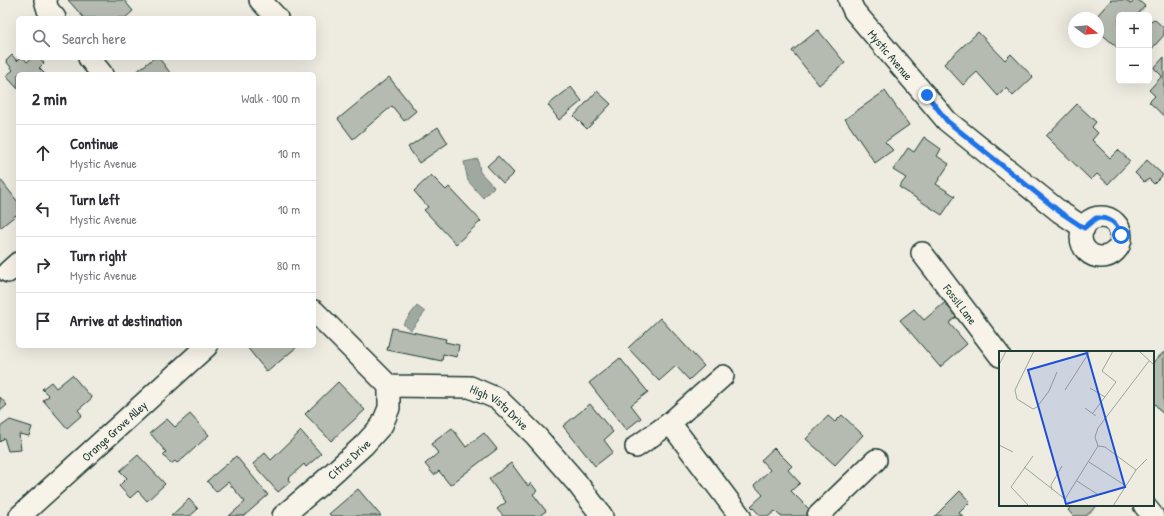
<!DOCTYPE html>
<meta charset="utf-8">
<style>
body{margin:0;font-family:"Patrick Hand",sans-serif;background:#f2f2f3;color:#2b2b33}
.controls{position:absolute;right:12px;top:12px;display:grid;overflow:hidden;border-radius:6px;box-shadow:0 4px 16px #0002}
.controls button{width:36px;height:36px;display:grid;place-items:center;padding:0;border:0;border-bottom:1px solid #e1e1e2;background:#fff;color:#2b2b33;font:20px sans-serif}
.compass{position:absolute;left:1068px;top:12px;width:36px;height:36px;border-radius:50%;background:#fff;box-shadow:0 4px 16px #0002;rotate:106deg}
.stop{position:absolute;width:12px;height:12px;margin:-9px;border:3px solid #1a73e8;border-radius:50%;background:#fff}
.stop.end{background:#1a73e8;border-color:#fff;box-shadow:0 1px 4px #0008}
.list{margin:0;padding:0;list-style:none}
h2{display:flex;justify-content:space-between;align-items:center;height:52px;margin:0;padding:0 16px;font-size:17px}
h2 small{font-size:13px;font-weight:400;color:#7c7c81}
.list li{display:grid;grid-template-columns:26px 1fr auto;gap:12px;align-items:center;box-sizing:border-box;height:56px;padding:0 16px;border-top:1px solid #e1e1e2}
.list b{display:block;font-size:15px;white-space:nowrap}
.list p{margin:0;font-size:13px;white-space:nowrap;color:#7c7c81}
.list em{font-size:13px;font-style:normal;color:#7c7c81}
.icon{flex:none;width:22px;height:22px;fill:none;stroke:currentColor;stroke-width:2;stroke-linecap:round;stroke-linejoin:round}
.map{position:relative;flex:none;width:1164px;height:516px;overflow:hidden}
.search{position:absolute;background:#fff;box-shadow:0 4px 16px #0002;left:16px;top:16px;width:300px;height:44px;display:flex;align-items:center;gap:10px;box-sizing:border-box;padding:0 14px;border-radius:6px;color:#7c7c81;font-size:15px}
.panel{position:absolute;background:#fff;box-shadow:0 4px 16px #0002;left:16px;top:72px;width:300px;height:276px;border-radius:6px}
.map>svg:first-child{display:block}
.water{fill:#9fa99f;stroke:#6c7e74}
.building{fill:#b5bbb0;stroke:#1f3d34}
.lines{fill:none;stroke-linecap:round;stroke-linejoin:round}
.minor-casing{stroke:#1f3d34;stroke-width:24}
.minor{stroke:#f7f3e8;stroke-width:21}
.route{stroke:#1a73e8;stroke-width:5}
.labels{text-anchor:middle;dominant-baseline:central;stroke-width:4;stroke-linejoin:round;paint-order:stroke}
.street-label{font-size:12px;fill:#1f3d34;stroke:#f7f3e8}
.inset-road{fill:none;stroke:#9ba69c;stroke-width:1}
.view{fill:#1d4ed8;fill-opacity:0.15;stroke:#1d4ed8;stroke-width:2}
.inset-edge{fill:none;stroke:#1f3d34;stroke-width:2}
</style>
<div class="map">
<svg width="1164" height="516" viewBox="0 0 1164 516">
<rect width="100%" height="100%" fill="#eeece1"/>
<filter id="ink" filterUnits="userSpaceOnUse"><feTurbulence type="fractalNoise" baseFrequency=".025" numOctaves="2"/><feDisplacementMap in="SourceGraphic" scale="8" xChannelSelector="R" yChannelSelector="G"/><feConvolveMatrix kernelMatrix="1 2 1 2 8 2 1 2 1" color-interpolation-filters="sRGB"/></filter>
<g filter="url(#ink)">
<g class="water">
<path d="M478 159 480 172 494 187 483 198 468 181 464 162Z"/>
<path d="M417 306 425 312 411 330 403 324Z"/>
</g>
<g class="building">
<path d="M68 0H124L133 11 125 18H84Z"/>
<path d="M1111 0H1126L1131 4 1135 0H1138L1145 6 1137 15H1119V49L1098 31V18H1095Z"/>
<path d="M1154 19 1164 28V35L1149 52V22Z"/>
<path d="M818 30 845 63 819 85 792 51Z"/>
<path d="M978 32 1005 60 1011 54 1033 77 1013 96 1006 88 998 96 977 72 963 85 944 64Z"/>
<path d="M12 55 17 61 20 58H24L27 62 32 58H40L44 63 39 68 45 74H18V89L6 76 13 70 6 61Z"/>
<path d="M1164 57V116L1149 102 1155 96 1149 90 1162 76 1154 68Z"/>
<path d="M154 58H159L171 74H138L136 72Z"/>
<path d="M389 77 416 111 404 121 392 106 353 139 338 119Z"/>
<path d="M571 87 582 101 559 120 548 105Z"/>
<path d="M597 91 611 104 587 129 574 116Z"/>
<path d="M885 91 909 125 885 142 893 150 875 163 845 119Z"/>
<path d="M1077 104 1096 122 1092 127 1098 133 1092 140 1110 158 1118 150 1130 161 1108 184 1097 174 1091 180 1046 136Z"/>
<path d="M438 127 448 143 419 163 408 147Z"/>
<path d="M924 137 941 149 937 156 949 164 936 184 955 196 942 215 899 187 906 178 893 170 908 148 914 152Z"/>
<path d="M498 156 514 173 503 183 487 166Z"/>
<path d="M1147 160 1163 175 1154 184 1149 179 1144 182 1135 173Z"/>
<path d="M431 175 446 190 449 187 481 221 456 244 424 210 428 207 414 191Z"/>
<path d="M0 179 18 202V219L16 215 0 228Z"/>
<path d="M949 299 961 313 949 323 967 344 940 367 900 320 914 309 924 320Z"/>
<path d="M660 318 704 366 689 380 676 366 659 381 628 348Z"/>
<path d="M392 328 446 339 445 342 459 345 457 357 443 354 442 361 387 350Z"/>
<path d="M246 346H298L267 372Z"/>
<path d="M1164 352V411L1162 413 1155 404 1153 406V362Z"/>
<path d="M620 358 648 392 631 405 641 418 626 430 589 383Z"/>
<path d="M72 375 92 398 78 410 82 415 67 428 43 400 49 396 42 389 51 382 56 388Z"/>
<path d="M338 382 365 410 331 441 305 414Z"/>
<path d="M0 397 7 405 0 411Z"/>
<path d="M590 404 613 432 604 440 613 452 595 466 563 426Z"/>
<path d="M190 414 209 435 184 458 177 463 175 461 171 464 163 455 166 452 150 433 167 419 175 427Z"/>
<path d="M842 415 863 435 835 465 806 439 828 416 835 422Z"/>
<path d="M10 420 32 427 29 436 19 434 21 450 8 451 4 438 0 442V427Z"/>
<path d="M452 428 466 447 484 433 497 449 450 485 439 471 434 475 425 464 438 453 431 444Z"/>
<path d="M301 431 321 454 306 467 304 464 288 479 290 482 278 492 253 464 265 453 271 460Z"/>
<path d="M774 448 792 466 788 470 800 483 791 491 811 511 806 516H780L775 511 769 516H761L751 506 763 495 754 485 770 470 761 460Z"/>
<path d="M138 455 165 484 147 501 138 491 130 498 119 486 127 478 120 471Z"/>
<path d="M236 456 268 495 244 516H229L245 502 228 482 216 492 207 481Z"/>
<path d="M511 463 528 486 531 483 537 491 533 494 546 511 539 516H503L497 509 506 502 489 479Z"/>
<path d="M358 489 381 516H331L329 514Z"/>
<path d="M960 491 970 502 959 513 963 516H935Z"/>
<path d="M189 499 198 509 190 516H171Z"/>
<path d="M1070 505H1098L1086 516H1073L1068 510 1072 506Z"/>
</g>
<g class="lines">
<defs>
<g id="minor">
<path d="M45 0 48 10 55 18"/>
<path d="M260 0 277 18"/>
<path id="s1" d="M849 0 854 11 947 121 1060 212 1084 228"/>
<path d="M89 58 102 74"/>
<circle cx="1101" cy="237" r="20"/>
<path id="s2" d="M922 253 1000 356"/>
<path d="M8 272 18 263"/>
<path id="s3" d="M314 311 389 386 470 387 498 399 536 436 577 483 602 516"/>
<path d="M670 423 740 516"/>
<path d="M636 447 670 423 723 376"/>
<path d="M1144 505 1153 516"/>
<path id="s4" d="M20 516 207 346"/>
<path id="s5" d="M283 516 323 482 364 445 382 425 389 408V386"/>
<path d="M818 516 876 460"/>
</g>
</defs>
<use href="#minor" class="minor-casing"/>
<use href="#minor" class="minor"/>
</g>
</g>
<g class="lines" filter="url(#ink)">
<path class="route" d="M927 95 947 121 1060 212 1084 228 1096 218C1109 217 1117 222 1121 235"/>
</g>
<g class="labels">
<g class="street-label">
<text stroke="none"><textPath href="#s1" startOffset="69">Mystic Avenue</textPath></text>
<text stroke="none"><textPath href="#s2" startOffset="64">Fossil Lane</textPath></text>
<text stroke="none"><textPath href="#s3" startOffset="223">High Vista Drive</textPath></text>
<text stroke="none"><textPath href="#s4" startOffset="127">Orange Grove Alley</textPath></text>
<text stroke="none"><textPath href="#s5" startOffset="87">Citrus Drive</textPath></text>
</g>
</g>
<g transform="translate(999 351)">
<rect width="155" height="155" fill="#eeece1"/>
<path class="inset-road" d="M35 0 16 39 18 48 34 58 38 56 50 40 58 21M140 0 155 14M0 14 7 0M91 37 106 46M66 39 91 0M86 57 97 65M94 62 117 31 103 20 114 0M0 94 14 101M99 95 106 96 137 119M90 111 127 135M25 116 66 148 99 95 96 86 99 77 150 10M78 130 98 143M53 139 52 134 63 115M30 155 12 136 34 105M114 155 137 119 148 108"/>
<path class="view" d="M88 2 126 136 67 153 29 19Z"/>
<rect width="155" height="155" class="inset-edge"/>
</g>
</svg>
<div class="controls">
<button>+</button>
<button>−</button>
</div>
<svg class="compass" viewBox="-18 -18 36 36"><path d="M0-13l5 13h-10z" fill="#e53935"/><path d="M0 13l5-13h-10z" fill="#7c7c81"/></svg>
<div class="stop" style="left:1121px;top:235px"></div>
<div class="stop end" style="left:927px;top:95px"></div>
<div class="search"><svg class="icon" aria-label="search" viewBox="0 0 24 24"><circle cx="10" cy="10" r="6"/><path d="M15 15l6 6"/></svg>Search here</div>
<section class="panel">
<h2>2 min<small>Walk · 100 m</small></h2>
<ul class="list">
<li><svg class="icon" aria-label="ahead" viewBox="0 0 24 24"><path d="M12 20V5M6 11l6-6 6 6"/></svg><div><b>Continue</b><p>Mystic Avenue</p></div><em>10 m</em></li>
<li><svg class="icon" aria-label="left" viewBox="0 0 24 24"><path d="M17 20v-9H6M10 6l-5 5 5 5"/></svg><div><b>Turn left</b><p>Mystic Avenue</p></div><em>10 m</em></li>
<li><svg class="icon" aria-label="right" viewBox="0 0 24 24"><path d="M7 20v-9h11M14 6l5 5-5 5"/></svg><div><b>Turn right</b><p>Mystic Avenue</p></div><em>80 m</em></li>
<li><svg class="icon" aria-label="arrive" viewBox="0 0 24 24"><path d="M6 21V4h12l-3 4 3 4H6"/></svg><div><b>Arrive at destination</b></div></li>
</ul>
</section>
</div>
